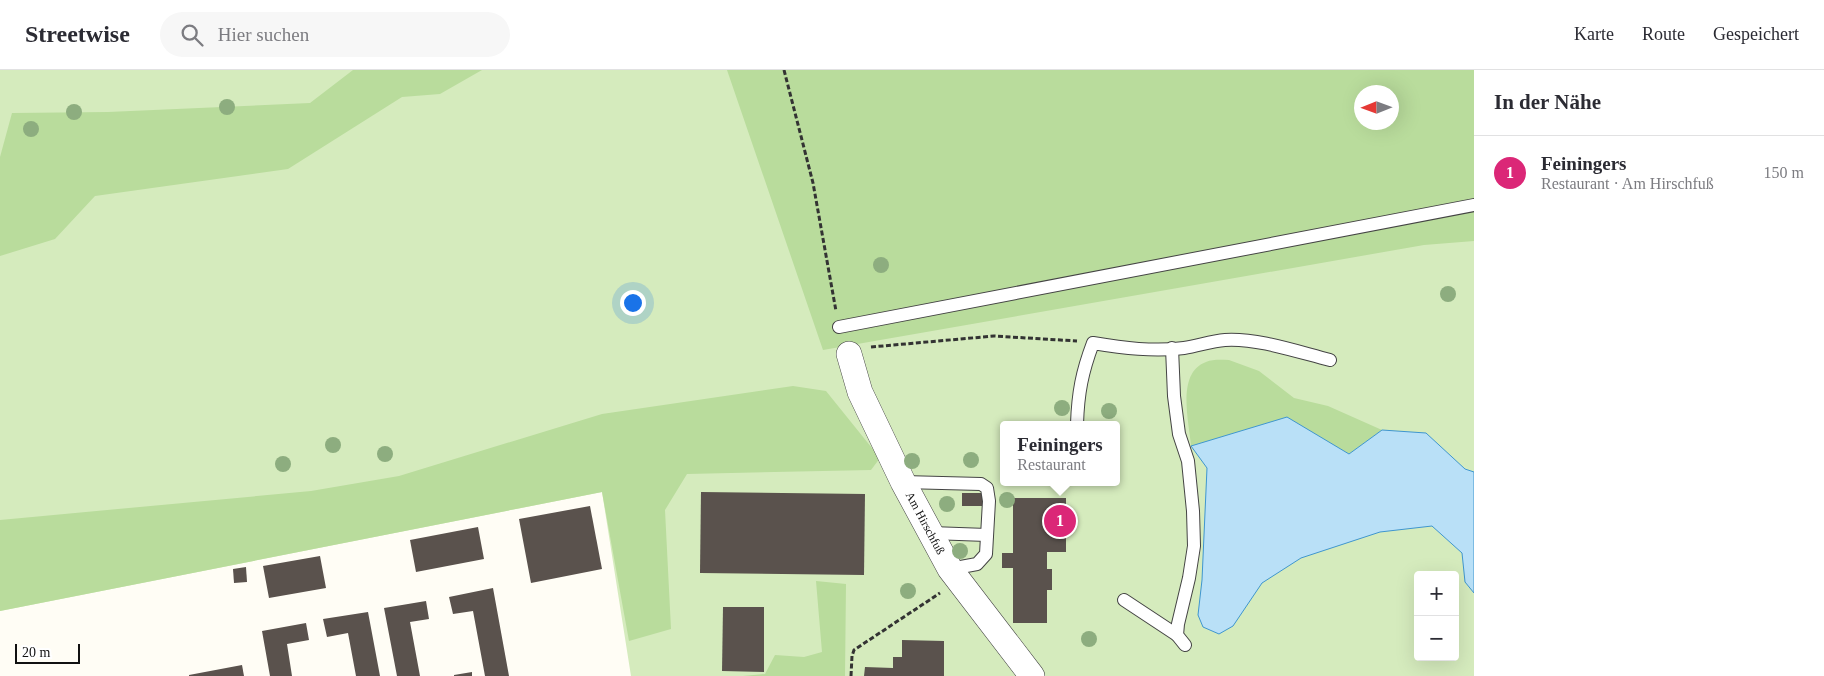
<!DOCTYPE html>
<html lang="de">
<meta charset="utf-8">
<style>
body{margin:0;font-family:"Times New Roman",serif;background:#f7f7f7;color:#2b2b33}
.controls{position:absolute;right:15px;bottom:15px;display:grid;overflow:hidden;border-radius:5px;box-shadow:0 5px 20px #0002}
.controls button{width:45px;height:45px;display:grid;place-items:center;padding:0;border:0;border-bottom:1px solid #e1e1e2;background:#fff;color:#2b2b33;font:25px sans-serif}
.compass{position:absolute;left:1354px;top:15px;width:45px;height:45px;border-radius:50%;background:#fff;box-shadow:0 5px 20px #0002;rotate:269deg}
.scale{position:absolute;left:15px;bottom:12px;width:65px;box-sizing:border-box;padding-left:5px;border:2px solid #111;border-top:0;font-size:14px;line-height:18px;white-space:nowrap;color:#111;-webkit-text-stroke:4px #fff;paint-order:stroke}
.you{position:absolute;left:632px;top:232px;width:18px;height:18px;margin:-12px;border:4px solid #fff;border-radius:50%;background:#1a73e8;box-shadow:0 0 0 8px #1a73e833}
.badge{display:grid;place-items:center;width:32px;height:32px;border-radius:50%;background:#db2777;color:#fff;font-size:16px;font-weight:700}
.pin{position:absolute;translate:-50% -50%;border:2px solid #fff;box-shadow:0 1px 5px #0006}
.popup{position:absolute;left:1000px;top:351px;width:120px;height:65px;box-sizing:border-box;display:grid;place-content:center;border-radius:5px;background:#fff;filter:drop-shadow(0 1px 4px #0005);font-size:16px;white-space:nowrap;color:#7c7c81}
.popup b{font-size:19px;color:#2b2b33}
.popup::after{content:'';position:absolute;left:50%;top:100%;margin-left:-10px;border:10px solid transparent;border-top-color:#fff}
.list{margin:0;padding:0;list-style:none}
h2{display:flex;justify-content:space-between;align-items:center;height:65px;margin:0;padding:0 20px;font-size:21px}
h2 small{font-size:16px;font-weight:400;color:#7c7c81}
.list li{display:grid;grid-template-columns:32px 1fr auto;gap:15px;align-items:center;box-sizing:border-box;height:75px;padding:0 20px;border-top:1px solid #e1e1e2}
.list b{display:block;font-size:19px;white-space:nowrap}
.list p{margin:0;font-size:16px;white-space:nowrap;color:#7c7c81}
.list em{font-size:16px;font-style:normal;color:#7c7c81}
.icon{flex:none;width:28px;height:28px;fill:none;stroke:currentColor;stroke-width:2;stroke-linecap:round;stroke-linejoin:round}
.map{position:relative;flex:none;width:1474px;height:606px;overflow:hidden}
header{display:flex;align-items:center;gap:30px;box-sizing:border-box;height:70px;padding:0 25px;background:#fff;border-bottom:1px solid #e1e1e2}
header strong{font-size:24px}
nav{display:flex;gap:28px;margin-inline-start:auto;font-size:18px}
.search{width:350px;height:45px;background:#f7f7f7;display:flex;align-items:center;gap:12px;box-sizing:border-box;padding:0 18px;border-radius:28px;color:#7c7c81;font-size:19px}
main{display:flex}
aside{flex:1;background:#fff}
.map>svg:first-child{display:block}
.green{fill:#d5ebbd;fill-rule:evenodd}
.forest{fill:#b9dc9c;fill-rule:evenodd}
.water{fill:#b9e0f7;stroke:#3f96cf}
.building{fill:#5a524d}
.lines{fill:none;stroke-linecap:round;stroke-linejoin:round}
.lane-casing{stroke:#444;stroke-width:14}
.street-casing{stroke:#444;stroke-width:26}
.path{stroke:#333;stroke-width:3;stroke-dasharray:5 2.5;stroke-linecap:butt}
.lane{stroke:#fff;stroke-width:12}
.street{stroke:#fff;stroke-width:25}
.tree{fill:#8dad7f}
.labels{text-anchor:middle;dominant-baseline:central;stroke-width:5;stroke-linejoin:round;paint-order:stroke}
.street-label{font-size:12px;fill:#111;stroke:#fff}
</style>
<header>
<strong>Streetwise</strong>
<div class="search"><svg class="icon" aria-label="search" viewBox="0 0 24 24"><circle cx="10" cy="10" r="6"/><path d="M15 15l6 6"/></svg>Hier suchen</div>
<nav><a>Karte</a><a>Route</a><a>Gespeichert</a></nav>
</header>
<main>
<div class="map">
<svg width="1474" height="606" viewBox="0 0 1474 606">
<rect width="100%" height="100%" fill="#fffdf5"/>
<path class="green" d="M0 0H1474V606H631L602 422 0 541ZM1362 22H1392V52H1362ZM1004 355H1116V412H1004ZM1418 505H1455V587H1418Z"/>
<g class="forest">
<path d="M353 0H482L440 24 402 27 288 99 95 126 55 169 0 186V87L12 43 108 42 310 33Z"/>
<path d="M727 0H1474V171L1424 175 823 280ZM1362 22H1392V52H1362Z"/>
<path d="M1229 290 1259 301 1294 328 1328 336 1382 360 1349 384 1287 348 1191 376C1189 351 1176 303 1206 292 1213 289 1222 290 1229 290Z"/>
<path d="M793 316 826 321 880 388 871 400 687 404 665 440 671 559 629 571 602 422 0 541V450L311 421 399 406 602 344Z"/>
<path d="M816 511 846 514 845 606H743L765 604 775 585 804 587 822 582Z"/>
</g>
<path class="water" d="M1287 347 1349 384 1382 360 1426 363 1465 399 1474 402V523L1465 512 1462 483 1432 456 1380 462 1301 488 1262 513 1233 556 1219 564 1203 557 1198 545 1202 510 1207 398 1191 376Z"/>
<g class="building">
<path d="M701 422 865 424 864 505 700 503Z"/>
<rect x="962" y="423" width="20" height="13"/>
<path d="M1013 428H1066V482H1047V499H1052V520H1047V553H1013V498H1002V483H1013Z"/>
<path d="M590 436 602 499 531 513 519 449Z"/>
<path d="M478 457 484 489 416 502 410 470Z"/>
<path d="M320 486 326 518 269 528 263 496Z"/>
<path d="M246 497 247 512 234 513 233 499Z"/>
<path d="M493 518 509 606H485L473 541 453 544 449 527Z"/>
<path d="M426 531 429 549 410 552 420 606H397L384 538Z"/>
<path d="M723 537H764V602L722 601Z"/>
<path d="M368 542 380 606H356L348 563 327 567 323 549Z"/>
<path d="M306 553 309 570 287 574 292 606H270L262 561Z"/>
<path d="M902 570 944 571V606H864L865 597 893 598V587H902Z"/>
<path d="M242 595 244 606H189V605Z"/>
<path d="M472 602V606H454V605Z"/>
</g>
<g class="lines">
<defs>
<g id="lane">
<path d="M839 257 1474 135"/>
<path d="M1172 278 1174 326 1179 364 1188 391 1193 441 1194 476 1189 508 1178 554 1177 565 1185 575"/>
<path d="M1077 354C1078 323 1082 302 1093 273 1123 278 1154 282 1184 278 1198 276 1211 271 1225 270 1258 268 1298 282 1330 290"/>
<path d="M903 412 981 414 987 418 989 431 986 484 977 494 950 499"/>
<path d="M931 463 987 465"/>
<path d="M1124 530 1177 565"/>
</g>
<g id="street">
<path id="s1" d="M849 284 860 322 903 412 950 499 1032 606"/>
</g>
</defs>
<use href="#lane" class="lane-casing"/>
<use href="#street" class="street-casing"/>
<g class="path">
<path d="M784 0 813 113 836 241"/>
<path d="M871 277 994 266 1077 271"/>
<path d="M851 606 852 586 854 580 940 523"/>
</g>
<use href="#lane" class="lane"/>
<use href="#street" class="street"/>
</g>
<g class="tree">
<circle cx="227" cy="37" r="8"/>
<circle cx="74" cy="42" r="8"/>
<circle cx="31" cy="59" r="8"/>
<circle cx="881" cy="195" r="8"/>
<circle cx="1448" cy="224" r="8"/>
<circle cx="1062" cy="338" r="8"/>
<circle cx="1109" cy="341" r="8"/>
<circle cx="333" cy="375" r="8"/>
<circle cx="385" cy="384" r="8"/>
<circle cx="971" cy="390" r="8"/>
<circle cx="912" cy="391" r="8"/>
<circle cx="283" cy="394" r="8"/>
<circle cx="1007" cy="430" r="8"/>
<circle cx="947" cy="434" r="8"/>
<circle cx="960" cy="481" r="8"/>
<circle cx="908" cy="521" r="8"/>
<circle cx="1089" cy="569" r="8"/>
</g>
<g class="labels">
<g class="street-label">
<text stroke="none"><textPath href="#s1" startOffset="186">Am Hirschfuß</textPath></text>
</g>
</g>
</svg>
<div class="controls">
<button>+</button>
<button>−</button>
</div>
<svg class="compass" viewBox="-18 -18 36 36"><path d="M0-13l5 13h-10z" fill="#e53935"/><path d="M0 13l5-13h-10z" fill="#7c7c81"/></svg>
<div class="scale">20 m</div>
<div class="you"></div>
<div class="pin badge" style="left:1060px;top:451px">1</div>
<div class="popup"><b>Feiningers</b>Restaurant</div>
</div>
<aside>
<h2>In der Nähe<small></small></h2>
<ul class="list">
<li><span class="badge">1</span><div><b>Feiningers</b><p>Restaurant · Am Hirschfuß</p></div><em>150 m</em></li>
</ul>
</aside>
</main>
